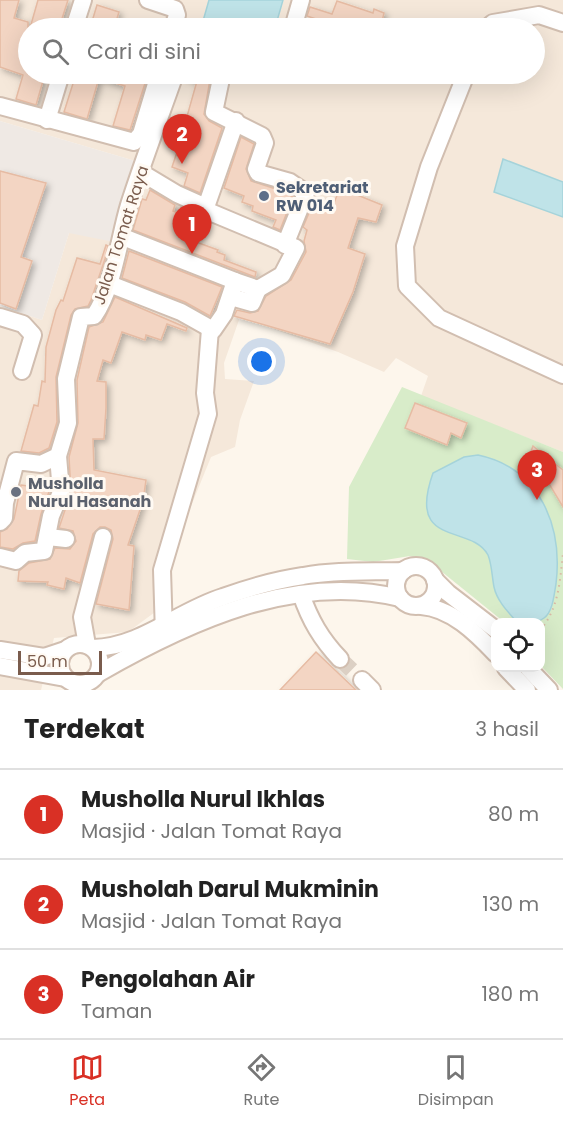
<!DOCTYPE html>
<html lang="id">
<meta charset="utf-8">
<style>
body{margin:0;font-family:Poppins,sans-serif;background:#f2f2f2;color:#222}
.controls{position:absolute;right:18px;bottom:18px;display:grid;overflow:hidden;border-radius:12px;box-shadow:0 6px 24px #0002}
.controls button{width:54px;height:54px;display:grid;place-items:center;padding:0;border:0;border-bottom:2px solid #e0e0e0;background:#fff;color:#222;font:30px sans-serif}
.scale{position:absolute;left:18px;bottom:15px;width:84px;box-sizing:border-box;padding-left:6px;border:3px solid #7a5c4d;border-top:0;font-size:16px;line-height:21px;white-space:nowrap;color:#7a5c4d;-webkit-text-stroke:4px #fffaf3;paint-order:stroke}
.you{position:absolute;left:262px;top:362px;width:21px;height:21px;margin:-15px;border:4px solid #fff;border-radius:50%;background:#1a73e8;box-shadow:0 0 0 9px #1a73e833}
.badge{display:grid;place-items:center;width:39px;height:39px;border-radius:50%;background:#d93025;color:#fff;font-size:20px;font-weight:700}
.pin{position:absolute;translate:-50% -50px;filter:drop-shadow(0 2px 3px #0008)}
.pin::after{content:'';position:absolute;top:32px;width:21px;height:18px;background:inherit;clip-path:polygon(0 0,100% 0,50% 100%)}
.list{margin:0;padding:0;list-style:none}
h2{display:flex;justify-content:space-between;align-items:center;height:78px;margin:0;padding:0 24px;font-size:26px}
h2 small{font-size:20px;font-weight:400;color:#767676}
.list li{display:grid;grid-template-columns:39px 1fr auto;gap:18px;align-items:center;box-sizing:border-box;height:90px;padding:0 24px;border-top:2px solid #e0e0e0}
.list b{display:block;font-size:22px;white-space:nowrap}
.list p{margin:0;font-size:20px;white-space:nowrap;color:#767676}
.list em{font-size:20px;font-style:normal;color:#767676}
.icon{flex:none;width:33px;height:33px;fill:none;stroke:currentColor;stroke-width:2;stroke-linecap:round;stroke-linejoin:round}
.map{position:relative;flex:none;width:563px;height:690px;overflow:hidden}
.search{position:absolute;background:#fff;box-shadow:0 6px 24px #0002;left:18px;right:18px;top:18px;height:66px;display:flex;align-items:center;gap:15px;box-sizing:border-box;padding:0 21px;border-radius:33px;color:#767676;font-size:22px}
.sheet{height:348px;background:#fff}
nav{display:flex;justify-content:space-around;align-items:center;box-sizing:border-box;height:84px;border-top:2px solid #e0e0e0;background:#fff;font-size:16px;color:#767676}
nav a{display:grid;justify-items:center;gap:3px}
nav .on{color:#d93025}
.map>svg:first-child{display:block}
.residential{fill:#f5e8da;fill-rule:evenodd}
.industrial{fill:#efe9e4}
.green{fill:#d8ecc9}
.water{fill:#bfe3e8;stroke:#a5d3da;stroke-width:1.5}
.building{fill:#f3d5c3;stroke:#e6bba3;stroke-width:1.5;filter:url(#shadow)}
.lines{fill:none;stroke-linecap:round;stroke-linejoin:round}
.minor-tunnel{stroke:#dcd0c4;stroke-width:16;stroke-dasharray:16 8;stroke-linecap:butt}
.minor-casing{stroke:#d1beb0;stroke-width:20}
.path{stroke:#d9b8a5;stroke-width:2;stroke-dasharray:1.5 4.5;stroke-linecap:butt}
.minor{stroke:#fff;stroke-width:16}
.service-dot{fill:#5c6f8a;stroke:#fffaf3;stroke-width:2}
.worship-dot{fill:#6b7280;stroke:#fffaf3;stroke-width:2}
.labels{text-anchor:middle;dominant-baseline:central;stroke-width:6;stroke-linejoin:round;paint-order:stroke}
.service-label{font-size:16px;font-weight:bold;fill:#4e5e75;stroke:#fffaf3;text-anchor:start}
.street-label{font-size:16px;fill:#7a5c4d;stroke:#fffaf3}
.worship-label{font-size:16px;font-weight:bold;fill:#5b616d;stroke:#fffaf3;text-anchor:start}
</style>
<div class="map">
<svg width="563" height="690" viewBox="0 0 563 690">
<defs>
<filter id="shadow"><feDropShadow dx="3" dy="3" stdDeviation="3" flood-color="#0004"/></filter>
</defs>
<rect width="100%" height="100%" fill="#fdf6ec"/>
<path class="residential" d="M0 0H563V452L421 396 428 376 396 358 384 372 338 352 240 317 224 363 225 379 254 381 240 420 235 447 211 457 172 553 170 601 128 632 54 638 41 690H0V306L42 320 69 233 142 163 0 121ZM28 28H534V74H28Z"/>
<path class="industrial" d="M0 121 142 163 114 242 69 233 42 320 0 306Z"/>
<path class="green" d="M402 387 563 452V689L541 666 540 622H504L431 563 410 556 373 562 347 559 349 487Z"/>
<g class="water">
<path d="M209 0H283L275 28H201Z"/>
<path d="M503 159 563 182V217L494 192Z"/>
<path d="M478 455C540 468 563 526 556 584 554 594 553 612 544 618 536 624 526 623 517 622 508 612 497 601 494 587 492 577 492 565 488 555 471 523 406 549 433 473L464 457Z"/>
</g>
<g class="building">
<path d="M0 0H19L14 18 28 22V74H45L36 105 16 99 23 75 0 67Z"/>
<path d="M38 0H68L59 28H30Z"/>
<path d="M337 1 373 13 374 9 384 13 381 26 352 28 344 26 343 28 307 16 310 7 332 14Z"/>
<path d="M97 5 119 12 114 28H90Z"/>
<path d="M76 74H148L130 130 113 126 125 86 99 78 87 119 64 112Z"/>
<path d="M185 74H211L204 114 209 121 222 128 200 193 184 186 188 173 172 167 176 155 183 157 192 130 184 127 197 81 185 77Z"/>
<path d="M241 137 254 144 246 169 251 181 285 192 293 197 280 230 273 227 276 220 252 211 253 206 242 202 244 196 224 188Z"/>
<path d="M0 171 46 183 21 257 32 261 16 309 0 303Z"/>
<path d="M340 188 382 205 376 222 358 218 348 248 365 254 353 292 330 344 234 316 237 310 250 313 258 311 266 296 291 280 306 252 304 241 307 230 303 227 315 199 334 203Z"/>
<path d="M150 190 175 205 173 211 184 215 177 235 218 250 217 252 225 255 224 260 256 272 255 277 133 230 142 199 146 200Z"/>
<path d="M106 245 108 246 105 259 91 300 88 306 75 309 71 315 56 377 57 422 49 448 39 453 21 451 34 405 38 406 42 381 45 382 46 347 56 310 61 300 63 301 77 258 100 264Z"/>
<path d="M129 251 222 287 210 316 185 302 122 278Z"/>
<path d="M115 297 187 328 186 331 167 324 161 340 146 335 145 340 122 332 111 363 103 360 97 381 106 382V408L104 439H93L94 470 146 480 143 501 128 545 134 546 129 610 96 604 113 539 111 530 105 527H100L93 534 80 583 66 578 64 589 47 585 48 582 18 581 19 571 29 563 50 559 55 548 70 549 76 541 73 531 59 528 71 492 69 457 78 423 77 380 89 327 103 322Z"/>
<path d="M415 403 467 423 461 438 451 433 447 445 405 428Z"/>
<path d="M533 446 563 470V507L545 477 526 464Z"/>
<path d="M21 485 50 489 41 514 35 541 23 543 13 549 0 547V532L7 529 14 519Z"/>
<path d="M316 652 356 690H280Z"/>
</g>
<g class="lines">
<path class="minor-tunnel" d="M340 659 362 680"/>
<defs>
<g id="minor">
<path d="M148 0 175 9 177 15 173 28"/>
<path d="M74 28 83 0"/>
<path d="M293 28 301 0"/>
<path d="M487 28 493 23 539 15 563 23"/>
<path d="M222 74 214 112 262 136 265 143 256 169 258 173 290 182 306 193 285 245"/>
<path d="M466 74 429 167 405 246 407 286 439 318 563 375"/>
<path d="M0 106 134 142 141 134 159 74"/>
<path d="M47 120 61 74"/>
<path d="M206 207 236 121"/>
<path d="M123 237 235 281"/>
<path d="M107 283 181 312 213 330 224 314 235 281 258 289 282 275 296 248 210 212 206 207 177 194 142 173"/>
<path d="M231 297 252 303 258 289"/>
<path d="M0 317 23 324 33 335 22 371"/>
<path d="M0 522 4 518 5 503 16 461 41 464 58 456 68 423 66 379 81 317 94 316C114 287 119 238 129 205 143 161 160 117 175 74"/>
<path d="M48 537 66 539"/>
<path d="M0 557 16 561 25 553 44 551 51 516 61 492 58 456"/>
<circle cx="416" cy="586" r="20"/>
<path d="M435 580 448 593 496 630"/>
<path d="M301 594C310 620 321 639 340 659"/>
<path d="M421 606C451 608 476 633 496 654"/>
<path d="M164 634 162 570 208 414 205 393 210 329"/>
<circle cx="80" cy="664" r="20"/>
<path d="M87 645 82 617 103 537"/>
<path d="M93 648C141 647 178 611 223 597 248 588 276 580 303 576 336 570 370 572 403 571"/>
<path d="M0 650 44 657 65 650"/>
<path d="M0 666 65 678"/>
<path d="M506 668 527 690"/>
<path d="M528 668 549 690"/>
<path d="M99 673C188 622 295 572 400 598"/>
<path d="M362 680 372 690"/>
</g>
</defs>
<use href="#minor" class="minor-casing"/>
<path class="path" d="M540 630C559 609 560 580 563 553"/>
<use href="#minor" class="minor"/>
</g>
<circle class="service-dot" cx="264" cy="196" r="6"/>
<circle class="worship-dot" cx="16" cy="492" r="6"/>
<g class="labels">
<g class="service-label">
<text x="276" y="187">Sekretariat<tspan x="276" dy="18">RW 014</tspan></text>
</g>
<g class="street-label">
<text transform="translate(121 235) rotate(-72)">Jalan Tomat Raya</text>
</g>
<g class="worship-label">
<text x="28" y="483">Musholla<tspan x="28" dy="18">Nurul Hasanah</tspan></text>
</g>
</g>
</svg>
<div class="controls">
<button><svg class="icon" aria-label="locate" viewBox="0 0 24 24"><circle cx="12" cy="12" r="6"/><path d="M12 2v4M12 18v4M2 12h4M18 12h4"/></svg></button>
</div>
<div class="scale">50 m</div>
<div class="you"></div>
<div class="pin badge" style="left:192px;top:254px">1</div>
<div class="pin badge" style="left:182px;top:164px">2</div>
<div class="pin badge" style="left:537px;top:500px">3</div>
<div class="search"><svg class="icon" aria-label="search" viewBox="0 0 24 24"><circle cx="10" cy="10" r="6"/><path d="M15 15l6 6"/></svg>Cari di sini</div>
</div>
<section class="sheet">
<h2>Terdekat<small>3 hasil</small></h2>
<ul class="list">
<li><span class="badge">1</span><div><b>Musholla Nurul Ikhlas</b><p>Masjid · Jalan Tomat Raya</p></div><em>80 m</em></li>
<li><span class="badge">2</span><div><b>Musholah Darul Mukminin</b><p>Masjid · Jalan Tomat Raya</p></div><em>130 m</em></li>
<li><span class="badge">3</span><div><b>Pengolahan Air</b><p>Taman</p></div><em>180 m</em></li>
</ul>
</section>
<nav>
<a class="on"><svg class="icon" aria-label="map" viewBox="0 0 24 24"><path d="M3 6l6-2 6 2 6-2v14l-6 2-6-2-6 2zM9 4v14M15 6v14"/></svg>Peta</a>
<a><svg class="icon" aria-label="directions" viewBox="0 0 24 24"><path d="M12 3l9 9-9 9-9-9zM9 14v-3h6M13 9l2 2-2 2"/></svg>Rute</a>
<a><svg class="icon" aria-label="saved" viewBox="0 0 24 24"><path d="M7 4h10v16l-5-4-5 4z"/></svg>Disimpan</a>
</nav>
